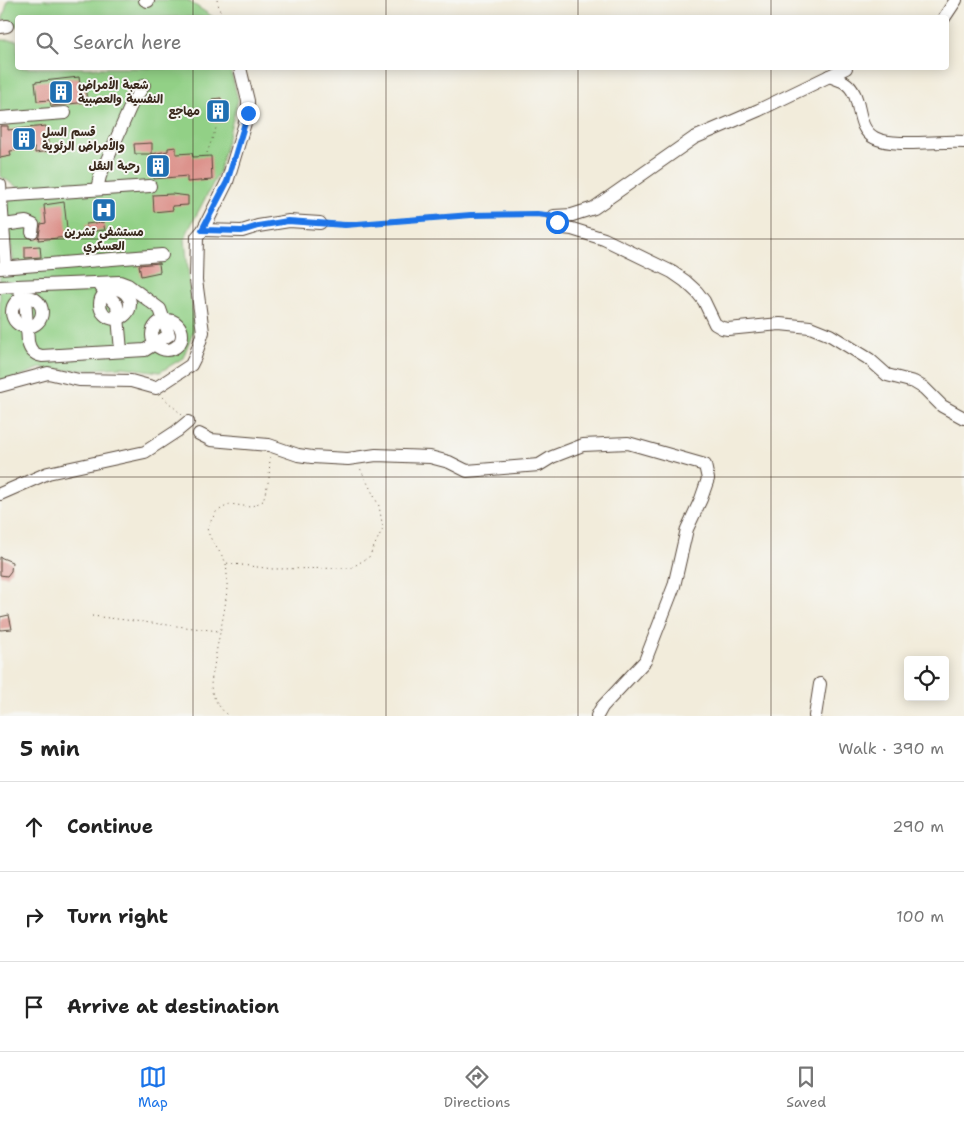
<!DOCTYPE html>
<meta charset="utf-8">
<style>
body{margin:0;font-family:"Shantell Sans","Playpen Sans Arabic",sans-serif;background:#f2f2f2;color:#222}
.controls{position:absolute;right:15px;bottom:15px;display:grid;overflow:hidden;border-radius:5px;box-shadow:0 2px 12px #0003}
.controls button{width:45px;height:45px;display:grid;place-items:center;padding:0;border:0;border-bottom:1px solid #e0e0e0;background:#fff;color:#222;font:25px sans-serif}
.stop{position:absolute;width:15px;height:15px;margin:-11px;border:4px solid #1a73e8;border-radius:50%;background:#fff}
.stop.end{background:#1a73e8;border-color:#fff;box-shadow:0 1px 5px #0008}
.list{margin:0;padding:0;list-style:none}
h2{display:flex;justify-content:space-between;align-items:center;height:65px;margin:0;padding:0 20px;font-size:21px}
h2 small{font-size:16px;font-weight:400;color:#767676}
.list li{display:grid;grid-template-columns:32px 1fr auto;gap:15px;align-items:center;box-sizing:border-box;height:90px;padding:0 20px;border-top:1px solid #e0e0e0}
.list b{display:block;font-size:19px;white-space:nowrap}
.list em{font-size:16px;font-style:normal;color:#767676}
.icon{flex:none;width:28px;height:28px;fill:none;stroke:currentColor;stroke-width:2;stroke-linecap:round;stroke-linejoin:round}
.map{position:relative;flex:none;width:964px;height:716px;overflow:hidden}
.search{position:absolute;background:#fff;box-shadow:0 2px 12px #0003;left:15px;right:15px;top:15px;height:55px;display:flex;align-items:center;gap:12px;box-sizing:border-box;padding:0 18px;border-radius:5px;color:#767676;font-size:19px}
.sheet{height:335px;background:#fff}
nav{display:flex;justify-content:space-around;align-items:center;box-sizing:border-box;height:70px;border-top:1px solid #e0e0e0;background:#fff;font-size:14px;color:#767676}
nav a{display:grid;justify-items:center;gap:2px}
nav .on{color:#1a73e8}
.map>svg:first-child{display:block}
.green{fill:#92d086;stroke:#667d52}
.building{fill:#dc928b}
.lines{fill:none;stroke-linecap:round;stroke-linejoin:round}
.minor-casing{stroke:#56473a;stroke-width:14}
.path{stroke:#56473a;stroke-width:1;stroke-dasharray:1 4;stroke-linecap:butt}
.minor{stroke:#fff;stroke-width:12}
.route{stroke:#1a73e8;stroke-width:6}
.grid{fill:none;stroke:#3b2a1e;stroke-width:1;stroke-opacity:0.55}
.labels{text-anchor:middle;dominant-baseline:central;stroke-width:4;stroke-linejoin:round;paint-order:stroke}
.poi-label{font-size:12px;font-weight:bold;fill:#3b2a1e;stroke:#f6f6f2;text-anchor:start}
</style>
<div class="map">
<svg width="964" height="716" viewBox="0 0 964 716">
<rect width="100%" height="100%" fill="#f6f6f2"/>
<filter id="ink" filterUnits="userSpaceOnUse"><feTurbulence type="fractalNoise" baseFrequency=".02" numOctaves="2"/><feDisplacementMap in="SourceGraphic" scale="10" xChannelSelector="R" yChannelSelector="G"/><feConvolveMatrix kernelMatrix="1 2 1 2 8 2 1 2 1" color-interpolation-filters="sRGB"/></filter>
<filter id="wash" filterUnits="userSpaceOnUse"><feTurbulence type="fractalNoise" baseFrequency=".0096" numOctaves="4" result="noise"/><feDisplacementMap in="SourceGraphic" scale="20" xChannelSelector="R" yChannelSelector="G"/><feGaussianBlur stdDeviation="1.12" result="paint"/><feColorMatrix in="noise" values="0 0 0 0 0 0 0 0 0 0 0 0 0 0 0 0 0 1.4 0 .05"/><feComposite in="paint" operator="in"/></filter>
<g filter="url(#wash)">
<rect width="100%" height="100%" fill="#f2ecdb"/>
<g class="green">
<path d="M8 0H187L213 17 18 18 17 27 3 19H0L3 18Z"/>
<path d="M0 40H17L18 68H230L238 100 219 172 187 233 185 239 194 329 183 358 160 372 122 367 95 369 93 370H47L43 367 0 384V274L15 271 5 206 21 189 0 176Z"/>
</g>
<g id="blocks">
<g class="building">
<path d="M79 77 80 85H85L87 102 51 106 50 100 37 101 35 82Z"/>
<path d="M221 98 224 122 214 123 212 99Z"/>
<path d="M0 126H8V130L46 126 49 151 35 153V148L10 151 11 156 0 158Z"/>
<path d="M152 143V154H135L134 144Z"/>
<path d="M176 147V154L192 153 193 157 211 156 212 180 187 182V176L154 179 152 154 168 151V148Z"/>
<path d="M172 194 188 196V205L172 206 173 210 154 212 153 195Z"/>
<path d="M64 202 68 237 38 240 41 224 46 223 44 205Z"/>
<path d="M103 222 105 230 87 232 86 224Z"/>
<path d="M40 246 41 257 25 258V247Z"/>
<path d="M159 263 160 272 141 276 139 265Z"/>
<path d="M0 557 12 562 11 571 7 576 0 575Z"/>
<path d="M9 615 12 629 0 630V617Z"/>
</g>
</g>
</g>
<g filter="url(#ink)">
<use href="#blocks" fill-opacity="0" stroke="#56473a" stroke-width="1"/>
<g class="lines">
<defs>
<g id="minor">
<path d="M145 0 148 1"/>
<path d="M944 18 956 0"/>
<path d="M0 27 7 26"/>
<path d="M846 68 759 110 694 138 594 208 572 215 554 216 557 222 564 228 572 229 604 239 672 272 685 281 697 292 704 301 715 324 722 328 728 329 780 324 810 327 830 335 869 359 887 375 914 382 924 388 942 406 964 418"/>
<path d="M829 76C834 78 840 80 844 82 865 95 853 127 875 138 895 148 940 140 964 142"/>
<path d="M0 118 65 113"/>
<path d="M0 185 6 267"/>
<path d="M97 189 100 176 132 103 144 85"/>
<path d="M1 196 150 186"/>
<path d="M3 225 26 222 33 225 32 232"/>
<path d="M203 230 242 231 258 226 289 221 320 223"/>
<path d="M0 268 162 255"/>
<path d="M0 287 16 286 120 282 128 285 160 309 169 335 145 350 42 356C33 354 30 350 28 342L25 297 16 286"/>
<path d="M101 287 117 305 121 351"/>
<circle cx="115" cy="304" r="15"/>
<circle cx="27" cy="312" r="15"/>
<circle cx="167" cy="335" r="15"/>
<path d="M0 386 48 373 79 380 131 381 156 388 191 365 195 357 203 332 196 280 197 237 203 230 227 182 248 113V101L240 68"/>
<path d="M199 434 211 440 269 445 298 455 312 457 348 459 376 455 430 457 449 462 467 471 539 465 552 457 583 445 628 443 705 465 708 479 701 499 687 529 674 586 645 661 602 707 597 716"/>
<path d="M0 494 48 473 145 452 177 431 188 422"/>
<path d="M815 716 820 684"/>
</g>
</defs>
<use href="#minor" class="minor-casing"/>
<g class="path">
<path d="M217 0 220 11 225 18"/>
<path d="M207 153 216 128"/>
<path d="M331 224H365L402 219 471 215 544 214"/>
<path d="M163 397 182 415"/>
<path d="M270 457 269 479 263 501 250 507 230 504 216 512 207 528C210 542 220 550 226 563L273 569 351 568 369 557 383 528 379 506 360 468"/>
<path d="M226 564C231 599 218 633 214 667 213 673 211 680 211 686 212 698 220 708 228 716"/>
<path d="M92 616 219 631"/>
</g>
<use href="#minor" class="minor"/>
</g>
</g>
<g class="lines" filter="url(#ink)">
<path class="route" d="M248 113 227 182 202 230 242 231 258 226 288 221 345 225 471 215 537 214 554 216 557 222"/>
</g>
<path class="grid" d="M193 0V18M386 0V18M578 0V18M771 0V18M193 68V716M386 68V716M578 68V716M771 68V716M0 239H964M0 477H964"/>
<defs>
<symbol id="building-square" viewBox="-11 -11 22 22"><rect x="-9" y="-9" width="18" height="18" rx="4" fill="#1f6fb2" stroke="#f6f6f2"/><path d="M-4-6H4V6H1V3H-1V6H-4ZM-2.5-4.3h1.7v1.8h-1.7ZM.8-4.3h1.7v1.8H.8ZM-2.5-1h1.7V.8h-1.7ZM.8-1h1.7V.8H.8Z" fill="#fff"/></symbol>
<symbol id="hospital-square" viewBox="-11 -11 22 22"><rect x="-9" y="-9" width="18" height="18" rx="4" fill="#1f6fb2" stroke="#f6f6f2"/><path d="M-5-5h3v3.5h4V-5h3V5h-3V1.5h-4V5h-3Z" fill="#fff"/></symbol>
</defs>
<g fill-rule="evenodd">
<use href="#building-square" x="47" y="78" width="28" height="28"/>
<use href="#building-square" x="204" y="97" width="28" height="28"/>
<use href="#building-square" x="10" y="125" width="28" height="28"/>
<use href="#building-square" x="144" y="152" width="28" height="28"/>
<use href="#hospital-square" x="90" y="196" width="28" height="28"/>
</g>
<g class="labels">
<g class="poi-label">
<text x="78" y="85">شعبة الأمراض<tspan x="78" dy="14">النفسية والعصبية</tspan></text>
<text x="200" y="111" text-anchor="end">مهاجع</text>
<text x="42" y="132">قسم السل<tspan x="42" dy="14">والأمراض الرئوية</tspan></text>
<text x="140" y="166" text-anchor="end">رحبة النقل</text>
<text x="104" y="232" text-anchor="middle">مستشفى تشرين<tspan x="104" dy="14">العسكري</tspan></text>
</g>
</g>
</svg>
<div class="controls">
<button><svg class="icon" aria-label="locate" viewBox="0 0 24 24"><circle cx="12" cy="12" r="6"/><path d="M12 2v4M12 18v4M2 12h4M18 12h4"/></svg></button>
</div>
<div class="stop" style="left:557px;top:222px"></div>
<div class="stop end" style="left:248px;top:113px"></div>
<div class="search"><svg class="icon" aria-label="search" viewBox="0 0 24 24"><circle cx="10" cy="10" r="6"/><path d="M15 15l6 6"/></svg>Search here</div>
</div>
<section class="sheet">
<h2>5 min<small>Walk · 390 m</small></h2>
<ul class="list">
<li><svg class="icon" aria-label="ahead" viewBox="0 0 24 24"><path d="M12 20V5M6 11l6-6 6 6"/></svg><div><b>Continue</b></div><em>290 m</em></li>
<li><svg class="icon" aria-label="right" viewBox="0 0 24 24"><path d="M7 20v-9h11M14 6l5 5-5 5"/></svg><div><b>Turn right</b></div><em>100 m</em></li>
<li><svg class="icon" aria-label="arrive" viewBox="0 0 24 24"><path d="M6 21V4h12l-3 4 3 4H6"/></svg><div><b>Arrive at destination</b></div></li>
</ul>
</section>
<nav>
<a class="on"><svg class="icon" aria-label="map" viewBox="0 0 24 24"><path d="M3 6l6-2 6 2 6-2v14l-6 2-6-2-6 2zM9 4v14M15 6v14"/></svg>Map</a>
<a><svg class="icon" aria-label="directions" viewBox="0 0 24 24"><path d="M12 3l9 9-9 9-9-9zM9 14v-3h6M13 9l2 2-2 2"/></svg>Directions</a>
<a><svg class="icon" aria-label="saved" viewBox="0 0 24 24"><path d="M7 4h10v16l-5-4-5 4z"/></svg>Saved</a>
</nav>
